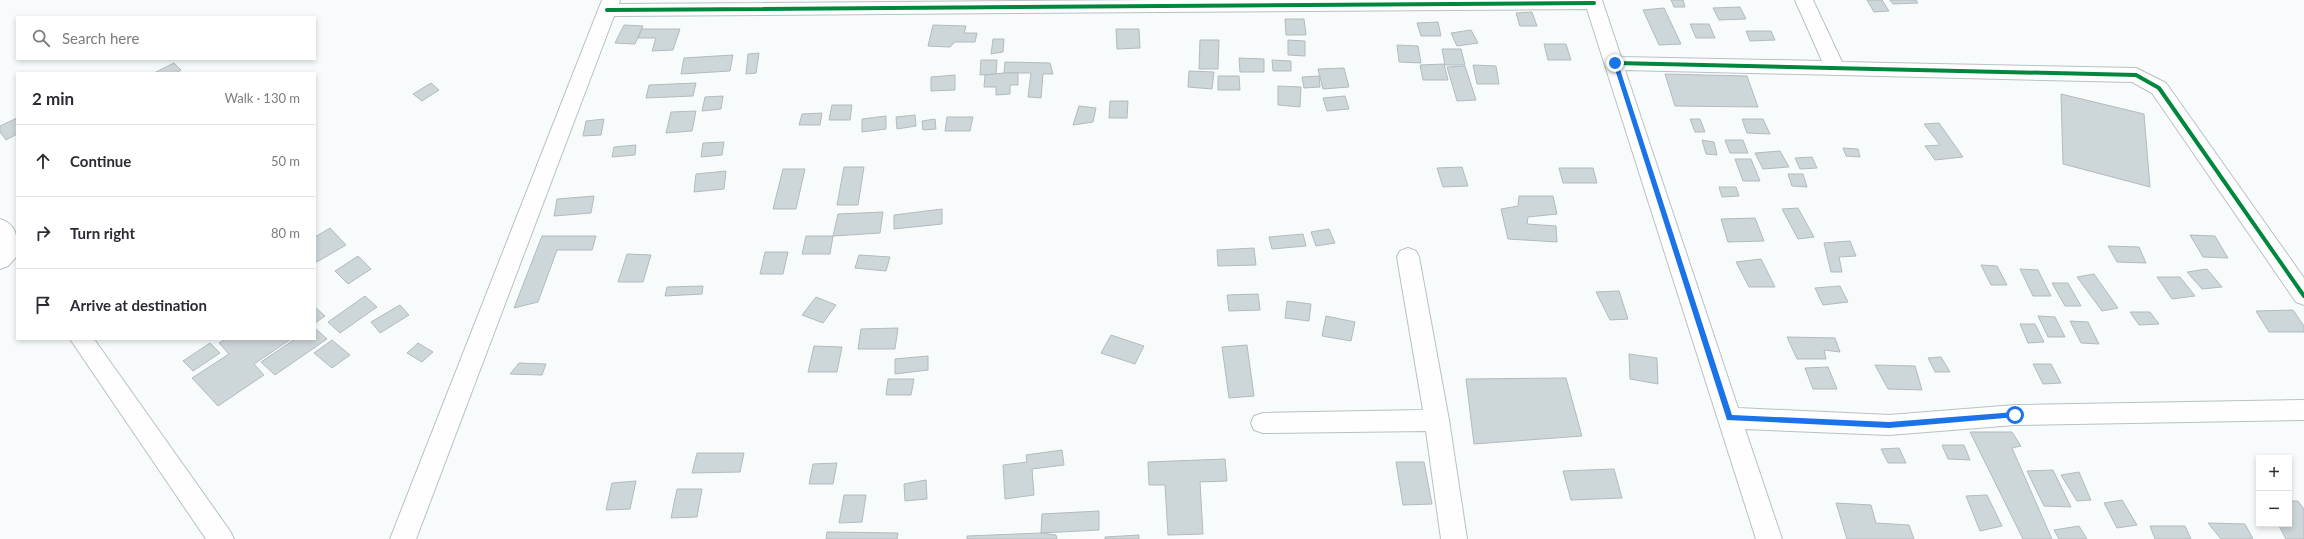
<!DOCTYPE html>
<meta charset="utf-8">
<style>
body{margin:0;font-family:Lato,sans-serif;background:#f7f7f7;color:#2b2b33}
.controls{position:absolute;right:12px;bottom:12px;display:grid;overflow:hidden;border-radius:0px;box-shadow:0 2px 6px #0003}
.controls button{width:36px;height:36px;display:grid;place-items:center;padding:0;border:0;border-bottom:1px solid #e1e1e2;background:#fff;color:#2b2b33;font:20px sans-serif}
.stop{position:absolute;width:12px;height:12px;margin:-9px;border:3px solid #1a73e8;border-radius:50%;background:#fff}
.stop.end{background:#1a73e8;border-color:#fff;box-shadow:0 1px 4px #0008}
.list{margin:0;padding:0;list-style:none}
h2{display:flex;justify-content:space-between;align-items:center;height:52px;margin:0;padding:0 16px;font-size:17px}
h2 small{font-size:13px;font-weight:400;color:#7c7c81}
.list li{display:grid;grid-template-columns:26px 1fr auto;gap:12px;align-items:center;box-sizing:border-box;height:72px;padding:0 16px;border-top:1px solid #e1e1e2}
.list b{display:block;font-size:15px;white-space:nowrap}
.list em{font-size:13px;font-style:normal;color:#7c7c81}
.icon{flex:none;width:22px;height:22px;fill:none;stroke:currentColor;stroke-width:2;stroke-linecap:round;stroke-linejoin:round}
.map{position:relative;flex:none;width:2304px;height:539px;overflow:hidden}
.search{position:absolute;background:#fff;box-shadow:0 2px 6px #0003;left:16px;top:16px;width:300px;height:44px;display:flex;align-items:center;gap:10px;box-sizing:border-box;padding:0 14px;border-radius:0px;color:#7c7c81;font-size:15px}
.panel{position:absolute;background:#fff;box-shadow:0 2px 6px #0003;left:16px;top:72px;width:300px;height:268px;border-radius:0px}
.map>svg:first-child{display:block}
.building{fill:#cdd6d9;stroke:#b3bbbd}
.lines{fill:none;stroke-linecap:round;stroke-linejoin:round}
.minor-casing{stroke:#b9c1c3;stroke-width:2}
.minor{fill:#fefeff;fill-rule:evenodd}
.cycleway-casing{stroke:#fff;stroke-width:6}
.cycleway{stroke:#00873e;stroke-width:4}
.route{fill:#1a73e8}
</style>
<div class="map">
<svg width="2304" height="539" viewBox="0 0 2304 539">
<rect width="100%" height="100%" fill="#f7fbfc"/>
<g class="building">
<path d="M1671 0H1683L1685 7H1674Z"/>
<path d="M1867 0H1882L1889 11 1874 12Z"/>
<path d="M1890 0H1916L1918 3 1893 4Z"/>
<path d="M1740 7 1746 19 1719 20 1713 8Z"/>
<path d="M1664 8 1681 44 1659 45 1643 10Z"/>
<path d="M1532 12 1537 26H1520L1516 13Z"/>
<path d="M1285 19H1304L1306 35H1286Z"/>
<path d="M1438 22 1441 36H1421L1417 23Z"/>
<path d="M1690 24H1709L1715 38H1696Z"/>
<path d="M624 25 643 26 635 44 615 43Z"/>
<path d="M933 25 966 26 964 33H977L975 42H955L950 47 928 46Z"/>
<path d="M642 29H680L673 50 652 51 656 38H638Z"/>
<path d="M1116 29H1139L1140 48 1117 49Z"/>
<path d="M1471 30 1478 43 1457 46 1451 33Z"/>
<path d="M1746 31H1771L1775 40 1750 41Z"/>
<path d="M993 39H1004L1003 52 991 54Z"/>
<path d="M1200 40H1219L1218 69H1199Z"/>
<path d="M1288 40 1305 41V56L1288 55Z"/>
<path d="M1544 44H1566L1571 60H1548Z"/>
<path d="M1397 45 1418 46 1421 63 1399 62Z"/>
<path d="M1442 49H1461L1465 65H1445Z"/>
<path d="M759 53 756 73 746 74 748 54Z"/>
<path d="M733 55 730 71 681 74 684 58Z"/>
<path d="M1239 58 1264 59V72H1240Z"/>
<path d="M981 60H997L996 74 980 75Z"/>
<path d="M1272 60 1291 61V71H1273Z"/>
<path d="M1005 62 1050 63 1053 74H1043L1041 98 1028 97 1031 73H1004Z"/>
<path d="M174 63 181 70 176 73H154Z"/>
<path d="M1444 64 1448 80H1423L1420 65Z"/>
<path d="M1473 65 1496 66 1499 84H1477Z"/>
<path d="M1465 66 1476 100 1457 101 1447 67Z"/>
<path d="M1344 68 1349 87 1323 89 1318 69Z"/>
<path d="M1189 71 1214 72 1212 89 1188 87Z"/>
<path d="M1004 73H1018V85H1010V94L996 95V87H984L985 75Z"/>
<path d="M1665 74 1747 76 1758 107 1675 106Z"/>
<path d="M955 75V90L931 91V77Z"/>
<path d="M1218 76H1239L1240 90H1218Z"/>
<path d="M1319 76 1320 87 1304 88 1302 77Z"/>
<path d="M431 83 439 90 422 101 413 94Z"/>
<path d="M696 83 693 96 646 98 649 85Z"/>
<path d="M1278 86 1301 87 1300 107 1278 105Z"/>
<path d="M2061 94 2144 114 2150 187 2063 164Z"/>
<path d="M723 96 721 109 702 111 705 97Z"/>
<path d="M1345 96 1349 109 1327 111 1323 98Z"/>
<path d="M1110 101H1128L1127 118H1109Z"/>
<path d="M832 105H852L850 120H829Z"/>
<path d="M1079 106 1096 108 1093 122 1073 125Z"/>
<path d="M696 111 692 131 666 133 671 112Z"/>
<path d="M822 113 820 125H799L802 114Z"/>
<path d="M915 115 916 126 897 129 896 117Z"/>
<path d="M886 116V129L862 132V119Z"/>
<path d="M947 117H973L970 131H945Z"/>
<path d="M17 118V134L6 140 0 132V126Z"/>
<path d="M604 119 601 135 583 136 586 121Z"/>
<path d="M935 119 936 129 923 130 922 121Z"/>
<path d="M1690 119H1700L1705 132H1695Z"/>
<path d="M1742 119H1763L1770 134 1747 133Z"/>
<path d="M1939 123 1963 157 1935 160 1925 146 1940 145 1924 124Z"/>
<path d="M1702 140 1714 142 1717 155 1706 154Z"/>
<path d="M1725 140H1743L1748 153H1730Z"/>
<path d="M724 142 722 155 701 157 703 143Z"/>
<path d="M636 145 635 155 612 157 614 147Z"/>
<path d="M1843 148 1858 149 1860 157 1846 156Z"/>
<path d="M1780 151 1789 167 1763 169 1755 153Z"/>
<path d="M1812 157 1817 168 1800 169 1795 158Z"/>
<path d="M1735 159H1751L1760 181H1743Z"/>
<path d="M844 167H864L858 205H837Z"/>
<path d="M1462 167 1468 186 1443 187 1437 168Z"/>
<path d="M1559 168H1593L1597 183H1563Z"/>
<path d="M783 169H805L796 209H773Z"/>
<path d="M726 171 724 189 694 192 696 174Z"/>
<path d="M1788 174H1803L1807 187 1792 186Z"/>
<path d="M1719 187H1736L1739 196 1722 197Z"/>
<path d="M594 196 591 213 554 216 557 199Z"/>
<path d="M1519 196H1553L1557 214 1528 217 1527 224 1556 226 1557 242 1508 239 1501 209 1518 206Z"/>
<path d="M1798 208 1814 237 1798 239 1782 209Z"/>
<path d="M942 209V224L894 229V215Z"/>
<path d="M883 212 880 233 833 236 838 214Z"/>
<path d="M1755 218 1764 241 1728 242 1721 219Z"/>
<path d="M330 228 346 245 317 262 315 260V237Z"/>
<path d="M1329 229 1335 243 1316 246 1311 232Z"/>
<path d="M1303 234 1306 246 1272 249 1269 237Z"/>
<path d="M2190 235 2215 236 2228 258 2203 257Z"/>
<path d="M542 236H596L592 250H557L538 302 514 308Z"/>
<path d="M806 236H833L830 254H802Z"/>
<path d="M1850 241 1856 256 1839 257 1842 272H1831L1824 243Z"/>
<path d="M2108 246 2139 247 2146 263 2117 262Z"/>
<path d="M1254 248 1256 265 1218 266 1217 250Z"/>
<path d="M765 252H788L783 274H760Z"/>
<path d="M627 254 651 255 643 282H618Z"/>
<path d="M859 255 890 257 886 271 855 268Z"/>
<path d="M358 256 371 269 348 284 335 271Z"/>
<path d="M1761 259 1775 287H1749L1736 262Z"/>
<path d="M1981 265 1997 266 2007 285H1991Z"/>
<path d="M2020 269 2038 270 2051 296H2033Z"/>
<path d="M2207 269 2222 287 2202 289 2187 272Z"/>
<path d="M2094 274 2118 308 2102 311 2077 277Z"/>
<path d="M2157 277H2180L2195 296 2172 299Z"/>
<path d="M2052 283H2068L2081 306H2065Z"/>
<path d="M703 286 702 294 665 296 667 287Z"/>
<path d="M1840 286 1848 302 1823 305 1815 288Z"/>
<path d="M1619 291 1628 319 1610 320 1596 292Z"/>
<path d="M1258 294 1260 310 1229 311 1227 295Z"/>
<path d="M365 296 377 307 340 333 328 322Z"/>
<path d="M816 297 836 305 823 323 802 315Z"/>
<path d="M1287 301 1311 304 1309 321 1285 318Z"/>
<path d="M400 305 409 315 380 333 371 322Z"/>
<path d="M315 307 325 316 315 323Z"/>
<path d="M2293 310 2304 326V332H2269L2256 311Z"/>
<path d="M2130 312H2150L2159 324 2139 325Z"/>
<path d="M1326 316 1355 322 1351 341 1322 336Z"/>
<path d="M2038 316 2055 317 2065 337H2048Z"/>
<path d="M2070 321 2088 322 2099 344 2081 343Z"/>
<path d="M2020 324H2035L2044 342 2028 343Z"/>
<path d="M315 328 327 339 275 375 261 362 295 339H315Z"/>
<path d="M898 328 895 349H858L861 329Z"/>
<path d="M1111 335 1144 346 1135 364 1101 353Z"/>
<path d="M1787 337 1835 338 1840 352 1824 350 1826 359H1797Z"/>
<path d="M226 339H291L254 364 264 375 218 406 192 378 229 354 219 343Z"/>
<path d="M332 340 350 355 332 368 314 353Z"/>
<path d="M210 343 220 353 193 371 183 361Z"/>
<path d="M418 343 433 352 422 362 407 353Z"/>
<path d="M1247 345 1254 396 1229 398 1222 347Z"/>
<path d="M814 346 842 347 837 372H808Z"/>
<path d="M1629 354 1657 358 1658 384 1630 379Z"/>
<path d="M928 356V370L895 374V359Z"/>
<path d="M1941 357 1950 372H1935L1928 358Z"/>
<path d="M519 363 546 364 542 375 510 374Z"/>
<path d="M2033 364H2051L2061 383 2043 384Z"/>
<path d="M1875 365 1915 366 1922 390 1888 389Z"/>
<path d="M1828 367 1837 389H1813L1805 368Z"/>
<path d="M1566 378 1582 436 1474 444 1466 379Z"/>
<path d="M888 379H914L911 395H886Z"/>
<path d="M1970 432H2012L2021 446 2012 448 2052 539H2023Z"/>
<path d="M1942 445H1964L1970 460 1948 459Z"/>
<path d="M1899 448 1906 463H1888L1881 449Z"/>
<path d="M1062 450 1064 465 1032 469 1034 495 1005 499 1003 465 1027 462 1026 455Z"/>
<path d="M697 453H744L740 472 692 473Z"/>
<path d="M1225 459 1227 481 1200 482 1203 534 1168 535 1165 485H1149L1148 462Z"/>
<path d="M1396 462H1424L1432 504 1403 505Z"/>
<path d="M837 463 833 484H809L813 464Z"/>
<path d="M1614 469 1622 498 1571 500 1563 471Z"/>
<path d="M2053 470 2071 507 2044 506 2027 471Z"/>
<path d="M2079 472 2091 500 2077 501 2061 475Z"/>
<path d="M926 480 927 499 905 501 904 484Z"/>
<path d="M636 481 630 509 606 510 612 483Z"/>
<path d="M677 489H702L697 517 671 518Z"/>
<path d="M844 495H866L862 522 839 523Z"/>
<path d="M1987 495 2002 526 1980 531 1966 496Z"/>
<path d="M2122 500 2137 525 2117 528 2104 503Z"/>
<path d="M2289 501H2298L2304 509V539H2286L2278 524H2289Z"/>
<path d="M1836 503 1871 505 1876 523 1909 525 1914 539H1847Z"/>
<path d="M1099 511V530L1041 533 1042 514Z"/>
<path d="M2208 523 2245 524 2253 539H2221Z"/>
<path d="M2079 526 2087 539H2059L2054 530Z"/>
<path d="M2150 526H2185L2191 539H2155Z"/>
<path d="M827 532 898 533 897 539H826Z"/>
<path d="M1041 533 1056 535 1057 539H967V536Z"/>
<path d="M1139 535V539H1105V537Z"/>
</g>
<g class="lines">
<defs>
<g id="minor">
<path d="M602 0H620L619 4 1156 0H1602L1621 57 1822 61 1795 0H1813L1842 62 2136 68 2166 83 2304 278V305L2296 302 2152 93 2132 82 1625 70 1738 408 1889 415 2015 405 2304 400V420L2015 425 1889 435 1745 429 1782 539H1756L1587 9 614 16 416 539H390Z"/>
<path d="M0 219C19 225 17 240 17 256L8 266 0 269Z"/>
<path d="M1408 248 1416 251 1419 257 1449 420 1467 539H1441L1426 431 1263 433 1254 430 1251 423 1254 416 1263 413 1423 410 1397 257 1400 251Z"/>
<path d="M70 339H94L230 531 234 539H206Z"/>
</g>
</defs>
<use href="#minor" class="minor-casing"/>
<use href="#minor" class="minor"/>
<defs>
<g id="cycleway">
<path d="M607 10 1594 3"/>
<path d="M1615 63 2136 75 2159 88 2304 296"/>
</g>
</defs>
<use href="#cycleway" class="cycleway-casing"/>
<use href="#cycleway" class="cycleway"/>
</g>
<path class="route" d="M1615 61 1618 63 1732 415 1889 422 2015 412 2017 413V417L1889 428 1727 420 1613 63Z"/>
</svg>
<div class="controls">
<button>+</button>
<button>−</button>
</div>
<div class="stop" style="left:2015px;top:415px"></div>
<div class="stop end" style="left:1615px;top:63px"></div>
<div class="search"><svg class="icon" aria-label="search" viewBox="0 0 24 24"><circle cx="10" cy="10" r="6"/><path d="M15 15l6 6"/></svg>Search here</div>
<section class="panel">
<h2>2 min<small>Walk · 130 m</small></h2>
<ul class="list">
<li><svg class="icon" aria-label="ahead" viewBox="0 0 24 24"><path d="M12 20V5M6 11l6-6 6 6"/></svg><div><b>Continue</b></div><em>50 m</em></li>
<li><svg class="icon" aria-label="right" viewBox="0 0 24 24"><path d="M7 20v-9h11M14 6l5 5-5 5"/></svg><div><b>Turn right</b></div><em>80 m</em></li>
<li><svg class="icon" aria-label="arrive" viewBox="0 0 24 24"><path d="M6 21V4h12l-3 4 3 4H6"/></svg><div><b>Arrive at destination</b></div></li>
</ul>
</section>
</div>
